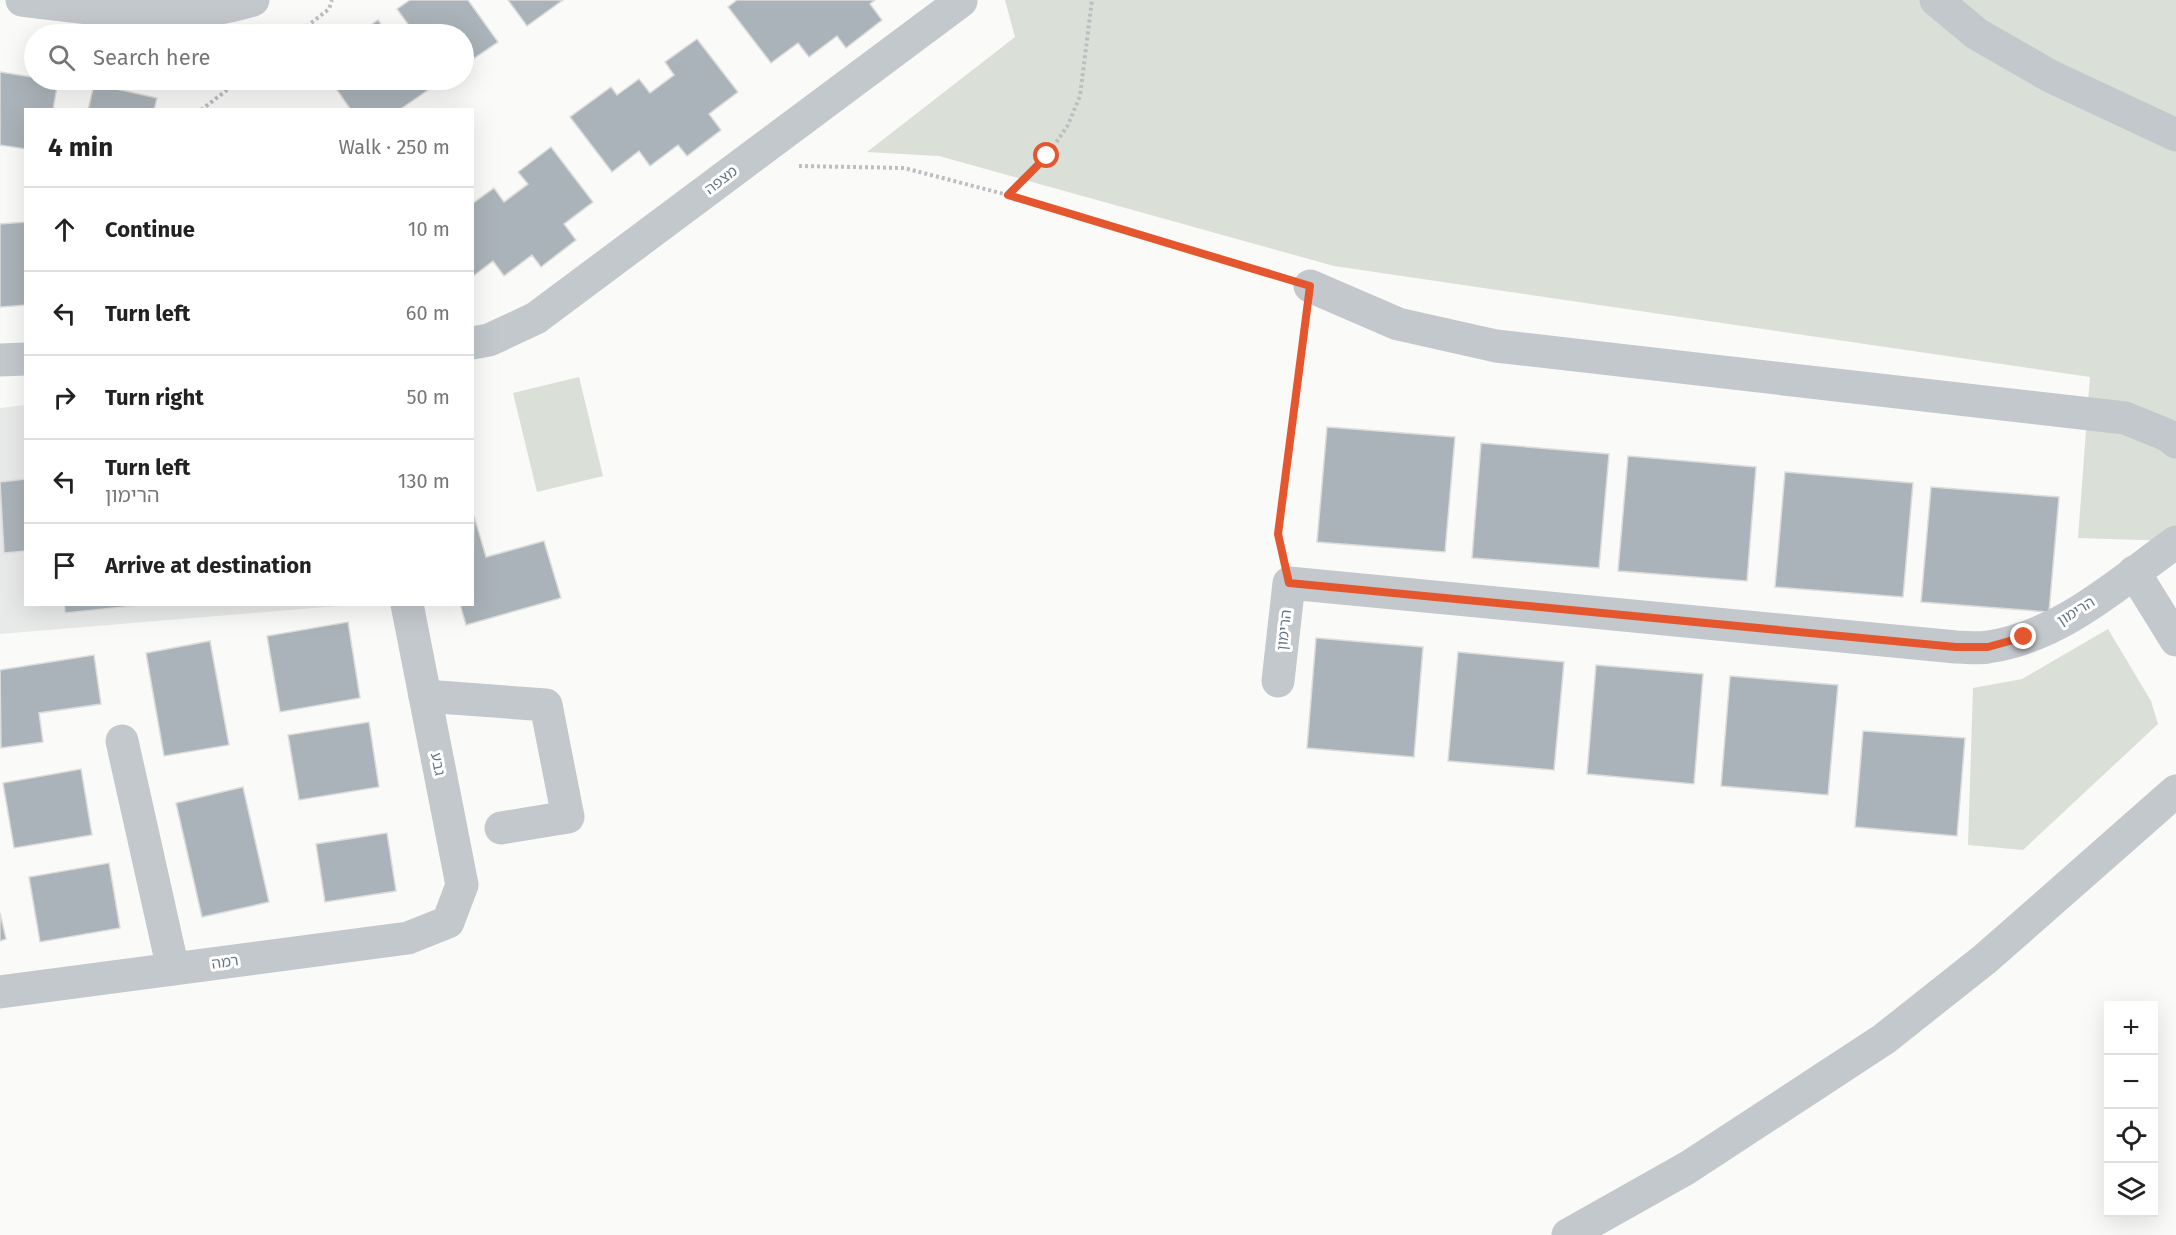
<!DOCTYPE html>
<meta charset="utf-8">
<style>
body{margin:0;font-family:"Fira Sans","Noto Sans Hebrew",sans-serif;background:#f2f2f2;color:#222}
.controls{position:absolute;right:18px;bottom:18px;display:grid;overflow:hidden;border-radius:0px;box-shadow:0 6px 24px #0002}
.controls button{width:54px;height:54px;display:grid;place-items:center;padding:0;border:0;border-bottom:2px solid #e0e0e0;background:#fff;color:#222;font:30px sans-serif}
.stop{position:absolute;width:18px;height:18px;margin:-14px;border:4px solid #e4572e;border-radius:50%;background:#fff}
.stop.end{background:#e4572e;border-color:#fff;box-shadow:0 2px 6px #0008}
.list{margin:0;padding:0;list-style:none}
h2{display:flex;justify-content:space-between;align-items:center;height:78px;margin:0;padding:0 24px;font-size:26px}
h2 small{font-size:20px;font-weight:400;color:#767676}
.list li{display:grid;grid-template-columns:39px 1fr auto;gap:18px;align-items:center;box-sizing:border-box;height:84px;padding:0 24px;border-top:2px solid #e0e0e0}
.list b{display:block;font-size:22px;white-space:nowrap}
.list p{margin:0;font-size:20px;white-space:nowrap;color:#767676}
.list em{font-size:20px;font-style:normal;color:#767676}
.icon{flex:none;width:33px;height:33px;fill:none;stroke:currentColor;stroke-width:2;stroke-linecap:round;stroke-linejoin:round}
.map{position:relative;flex:none;width:2176px;height:1235px;overflow:hidden}
.search{position:absolute;background:#fff;box-shadow:0 6px 24px #0002;left:24px;top:24px;width:450px;height:66px;display:flex;align-items:center;gap:15px;box-sizing:border-box;padding:0 21px;border-radius:33px;color:#767676;font-size:22px}
.panel{position:absolute;background:#fff;box-shadow:0 6px 24px #0002;left:24px;top:108px;width:450px;height:498px;border-radius:0px}
.map>svg:first-child{display:block}
.built{fill:#e8e9e9}
.green{fill:#dadfd7}
.building{fill:#aab3b9;stroke:#dcdcda;stroke-width:1.5}
.lines{fill:none;stroke-linecap:round;stroke-linejoin:round}
.path{stroke:#bbbfc2;stroke-width:4;stroke-dasharray:3 3;stroke-linecap:butt}
.minor{stroke:#c3c8cc;stroke-width:33}
.route{stroke:#e4572e;stroke-width:8}
.labels{text-anchor:middle;dominant-baseline:central;stroke-width:6;stroke-linejoin:round;paint-order:stroke}
.street-label{font-size:15px;fill:#657683;stroke:#fff}
</style>
<div class="map">
<svg width="2176" height="1235" viewBox="0 0 2176 1235">
<rect width="100%" height="100%" fill="#fafaf8"/>
<path class="built" d="M25 405 26 604 351 605 0 634V408Z"/>
<g class="green">
<path d="M1005 0H2176V541L2078 538 2090 377 1334 266 939 156 867 152 1015 37Z"/>
<path d="M579 377 603 476 537 492 513 393Z"/>
<path d="M2108 629 2151 701 2158 724 2023 850 1968 845 1973 688 2022 679Z"/>
</g>
<g class="building">
<path d="M410 0H468L498 42 464 65V34H415L397 9Z"/>
<path d="M508 0H563L527 26Z"/>
<path d="M737 0H875L870 4 882 20 846 48 837 36 809 57 798 43 771 63 728 7Z"/>
<path d="M378 20 388 34H358Z"/>
<path d="M697 39 738 92 709 114 721 130 687 156 678 145 650 166 639 151 612 172 570 117 611 87 617 95 639 79 650 93 674 75 665 62Z"/>
<path d="M0 72 58 81 53 110H26V149L0 145Z"/>
<path d="M330 80H420L428 90 399 110H351Z"/>
<path d="M94 84 157 98 154 110H88Z"/>
<path d="M551 147 593 202 564 224 576 240 541 267 532 255 504 276 493 261 472 277V204L494 188 504 202 528 184 518 172Z"/>
<path d="M26 222V305L0 307V224Z"/>
<path d="M1327 427 1455 437 1445 552 1317 542Z"/>
<path d="M1481 443 1609 454 1599 568 1472 558Z"/>
<path d="M1628 456 1756 467 1747 581 1618 571Z"/>
<path d="M1785 472 1913 483 1903 597 1775 587Z"/>
<path d="M26 479V551L4 553 0 482Z"/>
<path d="M1931 487 2059 497 2049 612 1921 602Z"/>
<path d="M474 516 486 557 544 541 561 598 466 625 460 604H472Z"/>
<path d="M64 604H142L143 605 65 613Z"/>
<path d="M348 622 360 698 280 712 267 636Z"/>
<path d="M1316 638 1423 647 1414 757 1307 748Z"/>
<path d="M210 641 229 745 164 756 146 653Z"/>
<path d="M1458 652 1564 662 1554 770 1448 761Z"/>
<path d="M94 655 101 704 39 713 43 742 1 748 0 670Z"/>
<path d="M1596 665 1703 674 1694 784 1587 774Z"/>
<path d="M1730 676 1838 685 1828 795 1721 786Z"/>
<path d="M369 722 379 787 299 800 288 735Z"/>
<path d="M1863 731 1965 738 1957 836 1855 827Z"/>
<path d="M81 769 92 835 14 848 3 783Z"/>
<path d="M243 787 269 902 202 917 176 803Z"/>
<path d="M387 833 396 891 325 902 316 844Z"/>
<path d="M109 863 120 928 40 942 29 877Z"/>
<path d="M0 913 6 939 0 941Z"/>
</g>
<g class="lines">
<g class="path">
<path d="M297 34 329 9 332 0"/>
<path d="M201 110 240 80"/>
<path d="M799 166 904 168 1008 195 1277 276"/>
<path d="M1008 195 1047 156 1068 125 1080 96 1092 0"/>
<path d="M1281 549 1278 534 1306 322"/>
</g>
<g class="minor">
<path d="M22 0C98 9 178 24 253 0"/>
<path d="M1936 0 1977 34 2050 76 2176 135"/>
<path d="M1310 286 1398 324 1496 346 2125 418 2167 435 2176 442"/>
<path d="M472 343 489 340 536 318 961 1"/>
<path d="M0 360 26 359"/>
<path d="M2134 572 2176 640"/>
<path d="M1278 681 1289 583 1956 647C1966 647 1978 649 1988 647 2060 637 2120 582 2176 542"/>
<path d="M425 696 546 705 568 817 501 828"/>
<path d="M122 741 173 969"/>
<path d="M0 992 408 938 448 922 462 885 407 604"/>
<path d="M1568 1235 1687 1168 1884 1039 1985 959 2176 791"/>
</g>
</g>
<g class="lines">
<path class="route" d="M1047 156 1008 195 1310 286 1278 534 1289 583 1956 647H1988L2024 637"/>
</g>
<g class="labels">
<g class="street-label">
<text transform="translate(721 180) rotate(-37)">מצפה</text>
<text transform="translate(2076 611) rotate(-32)">הרימון</text>
<text transform="translate(1284 630) rotate(-84)">הרימון</text>
<text transform="translate(438 764) rotate(79)">גבע</text>
<text transform="translate(225 962) rotate(-8)">רמה</text>
</g>
</g>
</svg>
<div class="controls">
<button>+</button>
<button>−</button>
<button><svg class="icon" aria-label="locate" viewBox="0 0 24 24"><circle cx="12" cy="12" r="6"/><path d="M12 2v4M12 18v4M2 12h4M18 12h4"/></svg></button>
<button><svg class="icon" aria-label="layers" viewBox="0 0 24 24"><path d="M12 4l9 5-9 5-9-5zM3 14l9 5 9-5"/></svg></button>
</div>
<div class="stop" style="left:1047px;top:156px"></div>
<div class="stop end" style="left:2024px;top:637px"></div>
<div class="search"><svg class="icon" aria-label="search" viewBox="0 0 24 24"><circle cx="10" cy="10" r="6"/><path d="M15 15l6 6"/></svg>Search here</div>
<section class="panel">
<h2>4 min<small>Walk · 250 m</small></h2>
<ul class="list">
<li><svg class="icon" aria-label="ahead" viewBox="0 0 24 24"><path d="M12 20V5M6 11l6-6 6 6"/></svg><div><b>Continue</b></div><em>10 m</em></li>
<li><svg class="icon" aria-label="left" viewBox="0 0 24 24"><path d="M17 20v-9H6M10 6l-5 5 5 5"/></svg><div><b>Turn left</b></div><em>60 m</em></li>
<li><svg class="icon" aria-label="right" viewBox="0 0 24 24"><path d="M7 20v-9h11M14 6l5 5-5 5"/></svg><div><b>Turn right</b></div><em>50 m</em></li>
<li><svg class="icon" aria-label="left" viewBox="0 0 24 24"><path d="M17 20v-9H6M10 6l-5 5 5 5"/></svg><div><b>Turn left</b><p>הרימון</p></div><em>130 m</em></li>
<li><svg class="icon" aria-label="arrive" viewBox="0 0 24 24"><path d="M6 21V4h12l-3 4 3 4H6"/></svg><div><b>Arrive at destination</b></div></li>
</ul>
</section>
</div>
